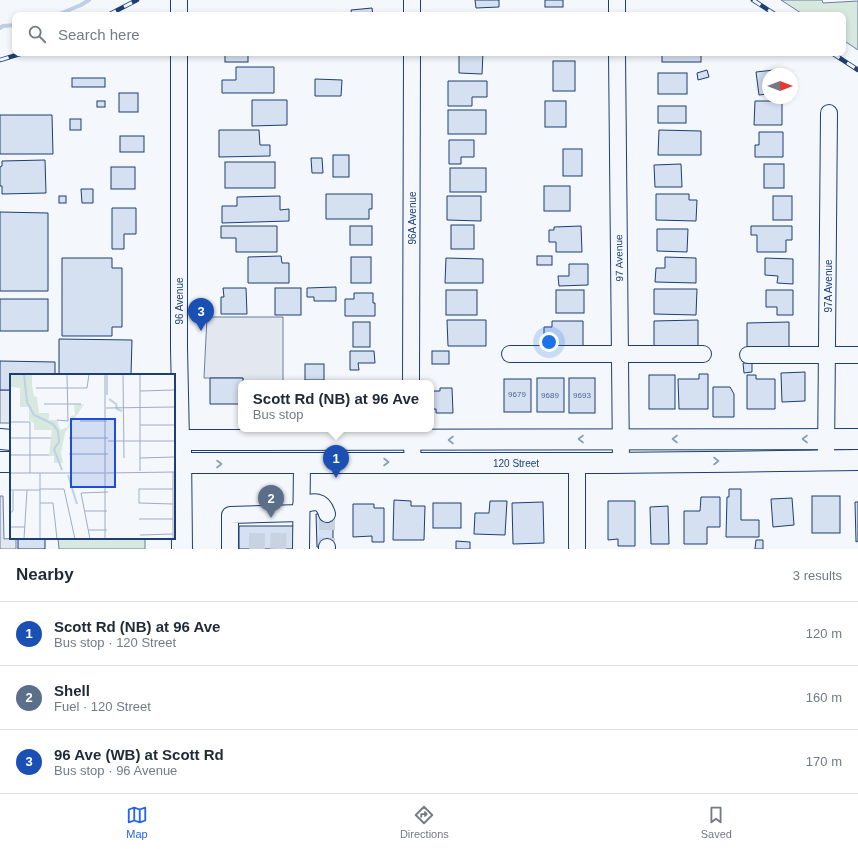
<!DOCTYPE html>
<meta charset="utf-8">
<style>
body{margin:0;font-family:Arial,sans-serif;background:#f6f6f7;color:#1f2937}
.compass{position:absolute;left:762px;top:68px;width:36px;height:36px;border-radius:50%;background:#fff;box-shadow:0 2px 6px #0003;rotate:90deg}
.you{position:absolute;left:549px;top:342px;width:14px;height:14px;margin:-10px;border:3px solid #fff;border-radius:50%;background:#1a73e8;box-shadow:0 0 0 6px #1a73e833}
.badge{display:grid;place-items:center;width:26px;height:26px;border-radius:50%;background:#2563eb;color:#fff;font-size:13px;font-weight:700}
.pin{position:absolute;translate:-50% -33px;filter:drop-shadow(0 1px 2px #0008)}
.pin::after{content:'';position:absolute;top:21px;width:14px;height:12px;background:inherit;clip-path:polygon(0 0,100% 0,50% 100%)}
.popup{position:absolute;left:238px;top:380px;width:196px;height:52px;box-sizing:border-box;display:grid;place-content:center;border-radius:8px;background:#fff;filter:drop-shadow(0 1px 3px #0005);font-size:13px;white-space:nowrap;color:#747a83}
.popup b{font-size:15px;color:#1f2937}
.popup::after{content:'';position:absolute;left:50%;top:100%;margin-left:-8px;border:8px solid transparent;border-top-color:#fff}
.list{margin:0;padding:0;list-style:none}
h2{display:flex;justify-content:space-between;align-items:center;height:52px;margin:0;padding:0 16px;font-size:17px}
h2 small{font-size:13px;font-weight:400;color:#747a83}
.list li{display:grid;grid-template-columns:26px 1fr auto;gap:12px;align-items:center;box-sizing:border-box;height:64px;padding:0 16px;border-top:1px solid #e0e1e3}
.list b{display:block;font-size:15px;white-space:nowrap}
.list p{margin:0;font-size:13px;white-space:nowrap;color:#747a83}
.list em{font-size:13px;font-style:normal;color:#747a83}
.icon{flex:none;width:22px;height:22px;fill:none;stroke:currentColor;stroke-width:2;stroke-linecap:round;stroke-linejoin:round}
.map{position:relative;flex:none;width:858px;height:549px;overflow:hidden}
.search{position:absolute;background:#fff;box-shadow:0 2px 6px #0003;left:12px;right:12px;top:12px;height:44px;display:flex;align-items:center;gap:10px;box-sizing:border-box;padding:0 14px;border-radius:8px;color:#747a83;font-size:15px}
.sheet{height:244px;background:#fff}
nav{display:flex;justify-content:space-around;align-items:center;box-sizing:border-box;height:56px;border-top:1px solid #e0e1e3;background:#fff;font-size:11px;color:#747a83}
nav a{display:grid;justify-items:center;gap:2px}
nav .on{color:#2563eb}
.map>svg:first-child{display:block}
.green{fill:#d7e8df;stroke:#687fa3}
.parking{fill:#e3e8f0;stroke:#687fa3}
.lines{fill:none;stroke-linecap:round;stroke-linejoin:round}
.stream{stroke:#bed0e5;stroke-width:4}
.building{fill:#d5e0f0;stroke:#1d3f73}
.minor-tunnel{stroke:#c9d2e0;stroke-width:16;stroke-dasharray:16 8;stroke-linecap:butt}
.minor-casing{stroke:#1d3f73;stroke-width:18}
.major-casing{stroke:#1d3f73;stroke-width:22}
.minor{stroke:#f4f7fb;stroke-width:16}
.major{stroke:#f4f7fb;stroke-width:20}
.rail-casing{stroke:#1d3f73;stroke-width:4.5}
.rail{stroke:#f4f7fb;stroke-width:3;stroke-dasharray:9;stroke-linecap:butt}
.oneway{stroke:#889bb7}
.labels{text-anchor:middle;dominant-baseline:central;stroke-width:3;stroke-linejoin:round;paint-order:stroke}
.number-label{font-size:8px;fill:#4b6792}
.street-label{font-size:10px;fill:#1d3f73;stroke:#f4f7fb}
.inset-river{fill:none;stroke:#bed0e5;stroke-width:2}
.inset-road{fill:none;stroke:#9eadc5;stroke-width:1}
.view{fill:#1d4ed8;fill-opacity:0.15;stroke:#1d4ed8;stroke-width:2}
.inset-edge{fill:none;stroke:#1d3f73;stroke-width:2}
</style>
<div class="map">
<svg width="858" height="549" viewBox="0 0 858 549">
<rect width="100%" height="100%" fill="#f4f7fb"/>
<g class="green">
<path d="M781 0H822L823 3 858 1V50L843 40V15H804Z"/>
<path d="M58 538H145V549H59Z"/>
</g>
<g class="parking">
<path d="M207 317H283V383H243V378H204Z"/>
<rect x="0" y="390" width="11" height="33"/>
<path d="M0 496H3L4 539 16 538V549H0Z"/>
</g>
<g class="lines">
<g class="stream">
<path d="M57 15 81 5 89 0"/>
<path d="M0 28 3 26 15 25"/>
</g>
</g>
<g class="building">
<path d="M475 0H499V7L476 8Z"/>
<rect x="545" y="0" width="18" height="7"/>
<path d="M372 8 373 15H352L351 10Z"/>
<rect x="225" y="53" width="23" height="9"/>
<path d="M459 53H483L482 74 459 73Z"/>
<rect x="662" y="53" width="39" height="9"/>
<rect x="553" y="61" width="22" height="30"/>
<path d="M236 67H274V93H222V80H236Z"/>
<path d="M707 70 709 77 698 80 697 73Z"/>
<path d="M774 70 775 74H768V94L759 95 756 72Z"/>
<rect x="658" y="73" width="29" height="21"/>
<rect x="72" y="78" width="33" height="9"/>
<path d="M315 79 342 80 341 96H315Z"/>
<path d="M448 81H487V97H472V106H448Z"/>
<rect x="119" y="93" width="19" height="19"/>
<path d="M252 100H287V125L252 126Z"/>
<rect x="97" y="101" width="8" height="6"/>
<rect x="545" y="101" width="21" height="26"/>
<path d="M755 101H782V125H754Z"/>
<rect x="658" y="106" width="28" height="17"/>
<rect x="448" y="110" width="38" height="24"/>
<path d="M0 115H52L53 154H0Z"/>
<rect x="70" y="119" width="11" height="11"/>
<path d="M219 130H259L260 145H270V156L219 157Z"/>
<path d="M659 130 701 131V155H658Z"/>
<path d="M759 132H783V157H755V145H759Z"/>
<rect x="120" y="136" width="24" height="16"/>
<path d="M449 140H474V157H461V164H449Z"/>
<rect x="563" y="149" width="19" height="27"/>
<rect x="333" y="155" width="16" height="22"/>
<path d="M311 158H322L323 173H312Z"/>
<path d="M45 160 46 193 2 194V186H0V167L2 166V161Z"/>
<rect x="225" y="162" width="50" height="26"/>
<path d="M681 164 682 187H655L654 165Z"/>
<rect x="764" y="164" width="20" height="24"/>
<rect x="111" y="167" width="24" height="22"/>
<rect x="450" y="168" width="36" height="24"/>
<rect x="544" y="186" width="26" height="25"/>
<path d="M81 189H93V203H82Z"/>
<path d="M326 194H372V209H369V219H326Z"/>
<path d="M656 194H689V200H697L696 221 656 220Z"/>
<rect x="59" y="196" width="7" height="7"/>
<path d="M280 196V210L289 209V221L222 223V206H237V197Z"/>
<path d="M447 196H481V221L447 220Z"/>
<rect x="773" y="196" width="19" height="24"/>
<path d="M112 208H136V234H124V249H112Z"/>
<path d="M0 212 48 213V291H0Z"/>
<rect x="451" y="225" width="23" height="24"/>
<path d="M221 226H277V252H236V238H221Z"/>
<rect x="350" y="226" width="22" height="19"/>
<path d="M581 226 582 252H556V242H549V230H554V227Z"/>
<path d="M751 226H792V240H786V252H757V235H751Z"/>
<path d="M657 229H688L687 252 657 251Z"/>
<path d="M281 256 282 263H289V283H248V257Z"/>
<rect x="537" y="256" width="15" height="9"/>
<rect x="351" y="257" width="20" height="26"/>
<path d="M665 257 696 258V283L655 282 656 268H665Z"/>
<path d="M62 258H112V268H122V327H112V336H62Z"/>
<path d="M446 258 483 259V283H445Z"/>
<path d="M765 258 793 259V284L777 283 778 276 765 275Z"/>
<path d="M569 264H588V285L559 286 558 276H569Z"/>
<path d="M336 287V301H314V297H307V288Z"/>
<path d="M223 288H246L247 314H221V297H224Z"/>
<rect x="275" y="288" width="26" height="27"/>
<path d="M654 289H697L696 315 654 314Z"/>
<rect x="446" y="290" width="31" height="25"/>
<rect x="556" y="290" width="28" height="23"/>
<path d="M766 290H793V315H777V307H766Z"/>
<path d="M354 293H373V303H375V316H345V299H354Z"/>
<rect x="0" y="299" width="48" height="32"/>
<path d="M447 320H486V346H448Z"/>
<path d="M698 320V347L654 348V321Z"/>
<path d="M552 321H583V347H544V327H552Z"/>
<rect x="353" y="322" width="17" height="25"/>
<path d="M789 322V348H747V323Z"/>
<path d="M59 339 132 340 131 375H59Z"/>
<path d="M350 351H374L375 363H358L359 370H350Z"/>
<rect x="432" y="351" width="17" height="13"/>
<path d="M0 361 55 362V375H11V390H0Z"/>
<path d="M743 363H752V372L744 373Z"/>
<rect x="305" y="364" width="19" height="16"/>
<path d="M805 372V401L782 402 781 373Z"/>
<path d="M699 374H708V409H679L678 379H699Z"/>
<rect x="649" y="375" width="26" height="34"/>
<path d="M747 375H756V379H775V409H747Z"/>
<path d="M210 378H243V383H241V404H210Z"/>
<rect x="537" y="378" width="27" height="34"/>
<rect x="569" y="378" width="26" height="35"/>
<rect x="504" y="379" width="27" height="33"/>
<path d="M713 387H730L734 394V417H713Z"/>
<path d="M440 388H452L453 413H436V409H433V391H440Z"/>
<path d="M729 489H741V520H759V537H726L727 497H729Z"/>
<rect x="812" y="496" width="28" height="37"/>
<path d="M701 497H720V527H707V544H684V511H700Z"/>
<path d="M792 498 794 525 773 527 771 499Z"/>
<path d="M394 500 411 501V506H425L424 540H393Z"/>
<path d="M490 501H507L505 535 474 534 475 513H489Z"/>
<path d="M608 501H635V546H618V539L608 540Z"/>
<path d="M543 502 544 543 513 544 512 503Z"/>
<path d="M855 502H858V541L856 542Z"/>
<rect x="433" y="503" width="28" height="25"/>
<path d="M353 504H374V508H384V542H372V536L353 537Z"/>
<path d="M668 506 669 544H651L650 507Z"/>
<path d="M316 514H333V548L317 547Z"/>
<rect x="239" y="526" width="57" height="23"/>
<rect x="18" y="538" width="27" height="11"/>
<path d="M756 540H763V549H755Z"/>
<path d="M456 541 470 542V549H456Z"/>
</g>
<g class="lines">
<g class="minor-tunnel">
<path d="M327 514V547"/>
<path d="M257 549V526"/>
<path d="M278 549 279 526"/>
</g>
<defs>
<g id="minor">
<path d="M179 0V15"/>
<path d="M412 0V15"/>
<path d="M617 0V15"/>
<path d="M179 53V348L181 440"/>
<path d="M617 53 621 462"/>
<path d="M510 354H703"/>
<path d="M748 355H858"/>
<path d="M411 383 412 53"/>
<path d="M411 429 413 462"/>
<path d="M826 460 829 113"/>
<path d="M301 506C314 500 323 500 327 514"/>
<path d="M327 547V549"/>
<path d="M230 549V515L301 513"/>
<path d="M301 549 302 464"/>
<path d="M577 549V463"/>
</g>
<g id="major">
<path d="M0 439 11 440"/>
<path d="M174 440 858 439"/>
<path d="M181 450 182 549"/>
<path d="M0 462H11"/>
<path d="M174 463C308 463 442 463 576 463 670 463 764 461 858 460"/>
</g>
</defs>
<use href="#minor" class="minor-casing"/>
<use href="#major" class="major-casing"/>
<use href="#minor" class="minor"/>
<use href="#major" class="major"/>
<defs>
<g id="rail">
<path d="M753 0 776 15"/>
<path d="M108 15 137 0"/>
<path d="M832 53 858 70"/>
<path d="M0 60 23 53"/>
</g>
</defs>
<use href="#rail" class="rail-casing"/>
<use href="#rail" class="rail"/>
</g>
<defs><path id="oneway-chevron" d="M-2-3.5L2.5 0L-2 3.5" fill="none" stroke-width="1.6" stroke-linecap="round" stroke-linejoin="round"/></defs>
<g class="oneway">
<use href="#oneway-chevron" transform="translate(581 439) rotate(180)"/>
<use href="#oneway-chevron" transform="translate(675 439) rotate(180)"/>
<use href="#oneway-chevron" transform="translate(805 439) rotate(180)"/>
<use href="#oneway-chevron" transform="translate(451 440) rotate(180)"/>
<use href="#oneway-chevron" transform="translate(716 461)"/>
<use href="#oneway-chevron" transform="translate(386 462)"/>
<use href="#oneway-chevron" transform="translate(219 464)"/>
</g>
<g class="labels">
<g class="number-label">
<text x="517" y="394">9679</text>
<text x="550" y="395">9689</text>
<text x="582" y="395">9693</text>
</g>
<g class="street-label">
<text transform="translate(412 218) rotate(-90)">96A Avenue</text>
<text transform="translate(619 258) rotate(-91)">97 Avenue</text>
<text transform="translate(828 286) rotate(-90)">97A Avenue</text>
<text transform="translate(179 301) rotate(-90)">96 Avenue</text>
<text x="516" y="463">120 Street</text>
</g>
</g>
<g transform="translate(10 374)">
<rect width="165" height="165" fill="#f4f7fb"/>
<path d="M0 0H22V12L24 22 27 23 29 39H39V46H47L50 56 58 53 61 42 65 41 64 31 74 30 55 59 51 79 53 89H44V82H39L42 56H24V49L19 46V33H10V14L0 13Z" fill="#d7e8df"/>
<path class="inset-river" d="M14 0 17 28 24 41 43 50 48 57 49 68 44 75 52 96M99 25 106 30 107 35 112 37M58 101 67 130"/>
<path class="inset-road" d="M95 0V165M97 0V21M113 0 114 84M130 0V97M26 14H77L79 0M130 17 165 16M34 30H71M96 34 165 33M47 46 58 47 57 0M70 47H97M0 48H20V99M130 51H165M0 64H41M59 64H98M98 67H165M59 80H98M0 81H39M130 84 165 83M0 99H95M96 99 165 98M30 115H54L65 165M0 116H30M30 129H43L47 165M163 130 129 129V115H163M74 137H97M0 139 3 137V117M129 145H163M0 153H15M78 156H97M130 161 163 160M14 165 17 116M30 165V99M80 165 71 119 98 118M163 165V98"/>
<path class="view" d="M61 45H105V113H61Z"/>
<rect width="165" height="165" class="inset-edge"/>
</g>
</svg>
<svg class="compass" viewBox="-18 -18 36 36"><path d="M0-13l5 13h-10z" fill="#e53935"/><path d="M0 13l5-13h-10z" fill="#747a83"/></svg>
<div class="you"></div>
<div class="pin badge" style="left:336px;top:478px;background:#1a4fb4">1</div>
<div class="popup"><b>Scott Rd (NB) at 96 Ave</b>Bus stop</div>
<div class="pin badge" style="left:271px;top:518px;background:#5c6f8a">2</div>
<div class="pin badge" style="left:201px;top:331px;background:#1a4fb4">3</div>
<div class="search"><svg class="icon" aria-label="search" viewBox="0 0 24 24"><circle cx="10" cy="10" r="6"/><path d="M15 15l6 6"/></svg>Search here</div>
</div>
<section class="sheet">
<h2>Nearby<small>3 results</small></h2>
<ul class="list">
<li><span class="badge" style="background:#1a4fb4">1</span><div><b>Scott Rd (NB) at 96 Ave</b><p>Bus stop · 120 Street</p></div><em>120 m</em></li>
<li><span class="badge" style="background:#5c6f8a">2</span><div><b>Shell</b><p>Fuel · 120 Street</p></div><em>160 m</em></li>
<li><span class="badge" style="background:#1a4fb4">3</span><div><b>96 Ave (WB) at Scott Rd</b><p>Bus stop · 96 Avenue</p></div><em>170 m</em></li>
</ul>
</section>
<nav>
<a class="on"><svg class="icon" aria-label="map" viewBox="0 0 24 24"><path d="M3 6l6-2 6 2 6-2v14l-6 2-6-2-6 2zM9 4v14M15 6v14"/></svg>Map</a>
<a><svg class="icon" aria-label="directions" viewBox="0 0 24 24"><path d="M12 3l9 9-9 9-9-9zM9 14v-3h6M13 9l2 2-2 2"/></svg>Directions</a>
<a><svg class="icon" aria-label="saved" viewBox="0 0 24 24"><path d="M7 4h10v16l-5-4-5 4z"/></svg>Saved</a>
</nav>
